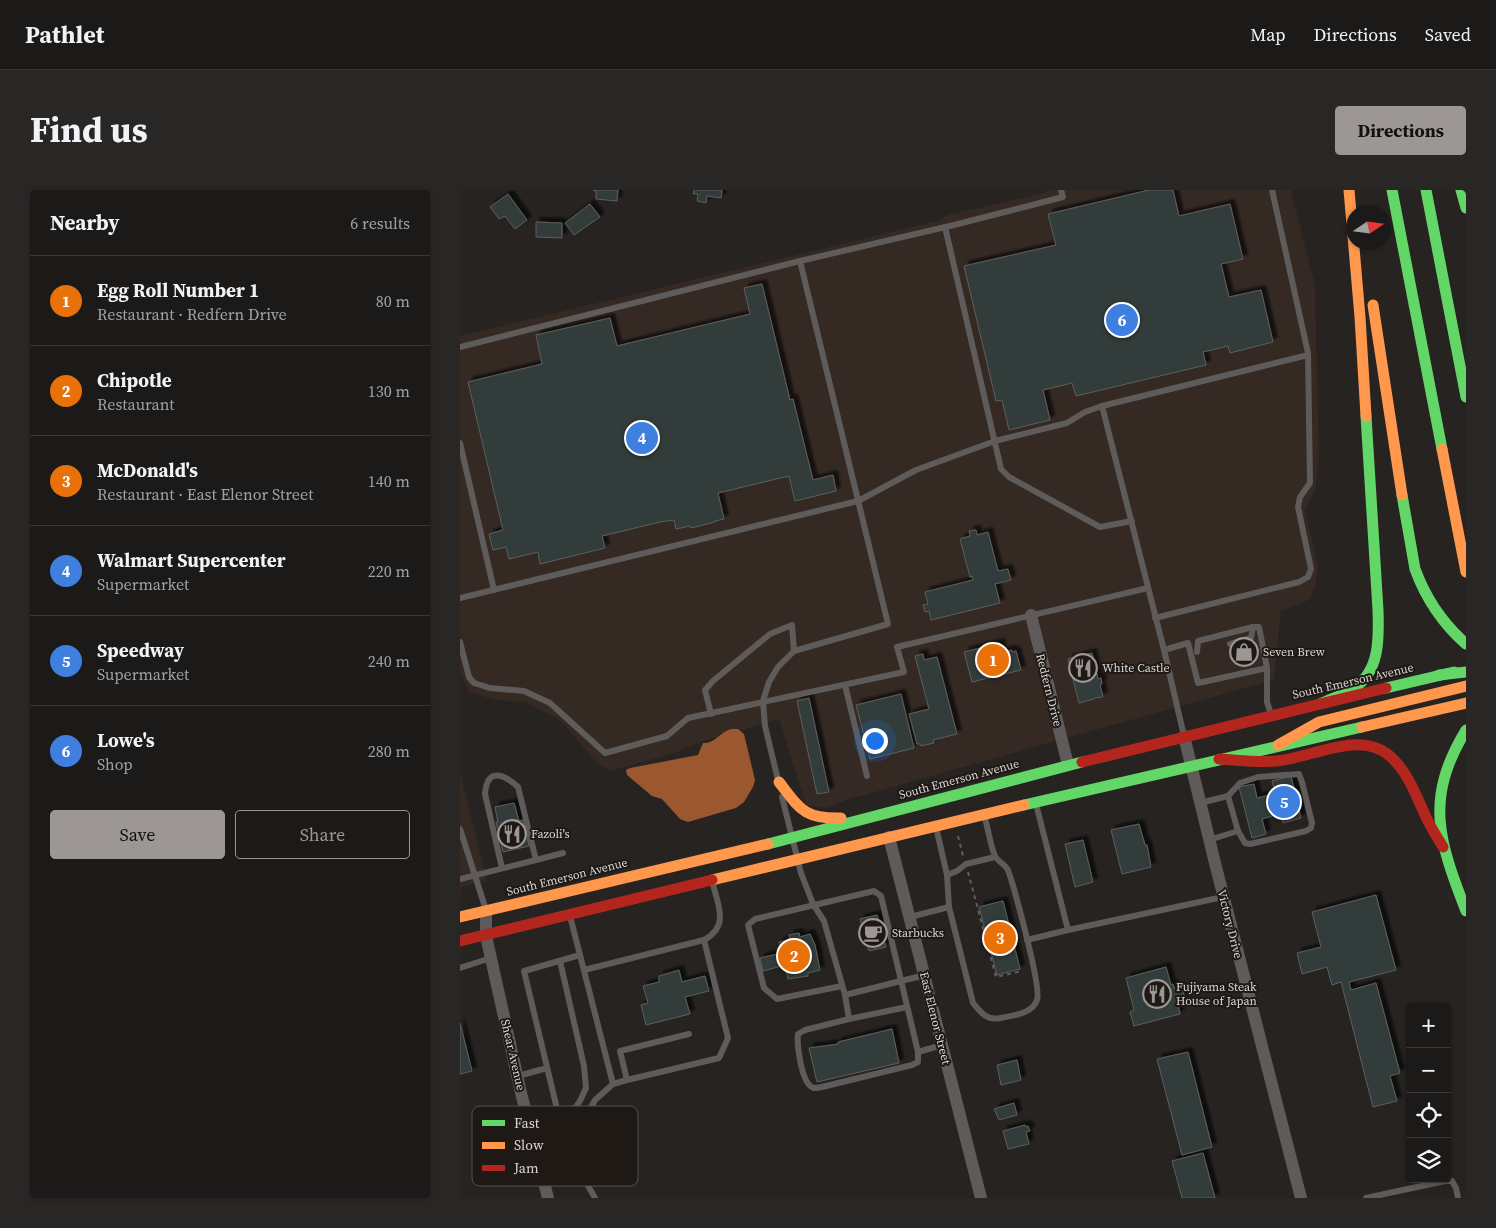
<!DOCTYPE html>
<meta charset="utf-8">
<style>
body{margin:0;font-family:"Source Serif 4",serif;background:#292726;color:#f1f3f6}
.controls{position:absolute;right:15px;bottom:15px;display:grid;overflow:hidden;border-radius:5px;box-shadow:0 1px 4px #0004}
.controls button{width:45px;height:45px;display:grid;place-items:center;padding:0;border:0;border-bottom:1px solid #3a3838;background:#1c1a19;color:#f1f3f6;font:25px sans-serif}
.compass{position:absolute;left:886px;top:15px;width:45px;height:45px;border-radius:50%;background:#1c1a19;box-shadow:0 1px 4px #0004;rotate:77deg}
.you{position:absolute;left:414px;top:550px;width:18px;height:18px;margin:-12px;border:4px solid #fff;border-radius:50%;background:#1a73e8;box-shadow:0 0 0 8px #1a73e833}
.badge{display:grid;place-items:center;width:32px;height:32px;border-radius:50%;background:#9c9795;color:#fff;font-size:16px;font-weight:700}
.pin{position:absolute;translate:-50% -50%;border:2px solid #fff;box-shadow:0 1px 5px #0006}
.list{margin:0;padding:0;list-style:none}
h2{display:flex;justify-content:space-between;align-items:center;height:65px;margin:0;padding:0 20px;font-size:21px}
h2 small{font-size:16px;font-weight:400;color:#a0a1a2}
.list li{display:grid;grid-template-columns:32px 1fr auto;gap:15px;align-items:center;box-sizing:border-box;height:90px;padding:0 20px;border-top:1px solid #3a3838}
.list b{display:block;font-size:19px;white-space:nowrap}
.list p{margin:0;font-size:16px;white-space:nowrap;color:#a0a1a2}
.list em{font-size:16px;font-style:normal;color:#a0a1a2}
.actions{display:flex;gap:10px;padding:15px 20px}
.actions a{flex:1;padding:11px 0;border:1px solid #9c9795;border-radius:5px;text-align:center;font-size:18px;color:#9c9795}
.actions .main{background:#9c9795;color:#111}
.icon{flex:none;width:28px;height:28px;fill:none;stroke:currentColor;stroke-width:2;stroke-linecap:round;stroke-linejoin:round}
.map{position:relative;flex:none;width:1006px;height:1008px;overflow:hidden;border-radius:5px}
header{display:flex;align-items:center;gap:30px;box-sizing:border-box;height:70px;padding:0 25px;background:#1c1a19;border-bottom:1px solid #3a3838}
header strong{font-size:24px}
nav{display:flex;gap:28px;margin-inline-start:auto;font-size:18px}
.intro{display:flex;align-items:center;justify-content:space-between;box-sizing:border-box;height:120px;padding:0 30px}
h1{margin:0;font-size:35px}
.button{padding:12px 22px;border-radius:5px;background:#9c9795;color:#111;font-size:18px;font-weight:700}
main{display:flex;gap:30px;padding:0 30px}
aside{flex:1;background:#1c1a19;border-radius:5px;box-shadow:0 1px 4px #0004}
.map>svg:first-child{display:block}
.built{fill:#342923}
.water{fill:#9b5730}
.building{fill:#303c3b;stroke:#5e5f5e;filter:url(#shadow)}
.lines{fill:none;stroke-linecap:round;stroke-linejoin:round}
.path{stroke:#615e5d;stroke-width:2;stroke-dasharray:4 4;stroke-linecap:butt}
.lane{stroke:#5e5b5a;stroke-width:6}
.street{stroke:#5e5b5a;stroke-width:12}
.fast{stroke:#63d668;stroke-width:11}
.slow{stroke:#ff974d;stroke-width:11}
.jam{stroke:#b3261e;stroke-width:11}
.labels{text-anchor:middle;dominant-baseline:central;stroke-width:4;stroke-linejoin:round;paint-order:stroke}
.poi-label{font-size:12px;fill:#dbd6d4;stroke:#1f1916;text-anchor:start}
.street-label{font-size:12px;fill:#dbd6d4;stroke:#1f1916}
.key{fill:#1f1916;stroke:#57524f;stroke-width:1}
.key-label{font-size:14px;fill:#dbd6d4}
</style>
<header>
<strong>Pathlet</strong>
<nav><a>Map</a><a>Directions</a><a>Saved</a></nav>
</header>
<div class="intro"><h1>Find us</h1><a class="button">Directions</a></div>
<main>
<aside>
<h2>Nearby<small>6 results</small></h2>
<ul class="list">
<li><span class="badge" style="background:#e8710a">1</span><div><b>Egg Roll Number 1</b><p>Restaurant · Redfern Drive</p></div><em>80 m</em></li>
<li><span class="badge" style="background:#e8710a">2</span><div><b>Chipotle</b><p>Restaurant</p></div><em>130 m</em></li>
<li><span class="badge" style="background:#e8710a">3</span><div><b>McDonald's</b><p>Restaurant · East Elenor Street</p></div><em>140 m</em></li>
<li><span class="badge" style="background:#3f7fe0">4</span><div><b>Walmart Supercenter</b><p>Supermarket</p></div><em>220 m</em></li>
<li><span class="badge" style="background:#3f7fe0">5</span><div><b>Speedway</b><p>Supermarket</p></div><em>240 m</em></li>
<li><span class="badge" style="background:#3f7fe0">6</span><div><b>Lowe's</b><p>Shop</p></div><em>280 m</em></li>
</ul>
<div class="actions"><a class="main">Save</a><a>Share</a></div>
</aside>
<div class="map">
<svg width="1006" height="1008" viewBox="0 0 1006 1008">
<defs>
<filter id="shadow"><feDropShadow dx="4.5" dy="-4.5" stdDeviation="1" flood-color="#0009"/></filter>
</defs>
<rect width="100%" height="100%" fill="#262321"/>
<g class="built">
<path d="M588 0H831L855 95 859 263 856 298 845 321 858 376 856 396 849 410 821 421 814 490 386 610 367 618 346 615 319 529 241 552 214 563 151 581 139 575 99 529 65 512 35 510 9 502 0 482V146L477 31 487 25 584 3Z"/>
<path d="M0 583 27 691 1 697 2 706H0Z"/>
</g>
<path class="water" d="M271 539H278L284 544 295 590 293 597 284 612 276 618 228 632 220 629 202 609 192 606 167 585 166 580 170 578 238 565 243 553C255 554 260 542 271 539Z"/>
<g class="building">
<path d="M133 0H158L157 11 136 9V1Z"/>
<path d="M234 0H262L261 8 247 6 246 13 237 11 238 4H233Z"/>
<path d="M689 0H713L719 26 770 14 783 69 761 74 769 107 801 100 813 152 770 163 768 156 743 162 746 175 616 206 612 193 583 200 590 230 549 240 542 210 536 211 504 76 596 55 588 24Z"/>
<path d="M48 4 67 30 55 39 45 26 39 29 30 17Z"/>
<path d="M130 14 140 27 114 45 105 33Z"/>
<path d="M76 32 102 33V48L76 47Z"/>
<path d="M302 94 330 210 333 209 353 290 373 285 376 301 335 311 329 286 258 303 264 329 255 331V332L231 338 230 336 216 339 214 330 200 332 142 346 145 358 80 374 78 362 49 369 46 357 33 360 29 344 43 340 8 192 82 174 76 145 150 128 157 156 290 124 284 98Z"/>
<path d="M516 340 517 345 528 342 538 381 548 379 551 390 535 394 540 413 471 430 469 421 465 422 463 415 468 414 465 402 513 390 512 386 510 387 500 349 510 346 509 341Z"/>
<path d="M540 453 542 462 552 460V462L556 461 561 480 512 492 504 462Z"/>
<path d="M632 463 638 489 641 488 642 494 640 495 643 507 634 508V509L619 513 608 469Z"/>
<path d="M463 464 464 470 477 467 497 544 473 550 474 553 461 556 460 554H457L449 524 469 519 455 466Z"/>
<path d="M441 504 454 558 410 569 396 515Z"/>
<path d="M349 508 369 602 357 604 337 511Z"/>
<path d="M831 586 841 628 823 633 812 591Z"/>
<path d="M794 594 797 608 818 603 823 623 802 629 806 644 792 648 779 597Z"/>
<path d="M54 613 59 631 63 630 69 656 43 662 36 632H38L35 617Z"/>
<path d="M679 634 685 655H687L691 677 662 684 651 640Z"/>
<path d="M623 650 633 692 615 697 605 654Z"/>
<path d="M916 705 936 780 889 792 891 800 916 793 940 883 930 886 937 911 913 917 881 792 872 795 867 777 842 784 837 763 861 757 852 722Z"/>
<path d="M543 711 560 779 537 785 519 717Z"/>
<path d="M417 725 426 757 409 761 400 729Z"/>
<path d="M339 743 340 747 350 744 355 755 360 780 348 783V786L328 789 325 775 303 781 300 768 322 763 319 752 330 750 329 745Z"/>
<path d="M706 777 711 795 713 794 715 800 722 798 725 808 717 810 720 824 674 836 670 822 674 820 666 788Z"/>
<path d="M219 780 222 792 245 786 249 801 225 807 230 824 186 835 181 815 188 813 183 796 199 792V786Z"/>
<path d="M0 833 12 881 0 884Z"/>
<path d="M432 839 439 873 357 892 349 858 378 854V852Z"/>
<path d="M728 862 752 957 722 965 697 869Z"/>
<path d="M557 870 561 890 541 895 537 875Z"/>
<path d="M554 913 557 925 539 930 534 919Z"/>
<path d="M565 935 566 937 568 936 570 941 566 942 569 954 548 959 543 941Z"/>
<path d="M743 963 755 1008H722L712 971Z"/>
</g>
<g class="lines">
<g class="path">
<path d="M498 646 503 666"/>
<path d="M508 682 536 787 562 781"/>
</g>
<g class="lane">
<path d="M485 37 541 279 549 287 640 337 672 331"/>
<path d="M0 157 340 71"/>
<path d="M0 253 34 400"/>
<path d="M0 408 398 311 456 280 535 251 607 233 625 222 642 216"/>
<path d="M695 428 839 392 848 387 851 379 838 317 840 307 850 293 848 163 812 0"/>
<path d="M0 452 9 487 14 493 30 498 64 501 90 513 145 563 207 546 228 528 444 482 437 457 688 398"/>
<path d="M770 454 791 448 793 437"/>
<path d="M704 460 728 453 738 493 807 478V512L811 524"/>
<path d="M737 462 738 451 793 437H799L807 478"/>
<path d="M385 495 407 586"/>
<path d="M251 524 245 500 253 491 310 444 332 435 334 461"/>
<path d="M724 546 704 460 642 216 848 165"/>
<path d="M318 590 305 536 303 511 309 492 318 477 334 461 428 434 340 71 494 35 603 7 601 0"/>
<path d="M322 607 341 683 353 714 364 731 385 805 465 785"/>
<path d="M740 613 768 606 780 593 798 587 839 584 842 592 852 633 851 638 846 641 790 654 785 653 778 641"/>
<path d="M576 614 608 740"/>
<path d="M476 637 487 685 489 717 513 813C521 823 527 831 541 828 554 825 572 824 577 810 582 798 554 697 548 680 545 674 538 672 535 666 530 655 528 637 524 625"/>
<path d="M0 639 26 720"/>
<path d="M749 650 778 641 768 606"/>
<path d="M76 670 103 663"/>
<path d="M487 685 497 681 506 674 535 667"/>
<path d="M0 689 76 670 58 597C43 583 27 578 25 604L42 678"/>
<path d="M110 726 153 894 167 890 160 861 229 844"/>
<path d="M450 727 489 717"/>
<path d="M567 750 608 740 763 707"/>
<path d="M0 778 31 768"/>
<path d="M124 780 244 750C270 736 258 715 252 691"/>
<path d="M382 796 317 809 304 798 288 735 295 729 414 701 421 706 458 862 482 855"/>
<path d="M385 805 389 829 447 817"/>
<path d="M389 829 345 840 338 844C337 854 341 895 354 898 357 898 362 897 366 896L452 875 458 872V862"/>
<path d="M58 886 87 878"/>
<path d="M167 890 259 868 268 848 244 750"/>
<path d="M98 923 116 917 121 909 126 898 124 876 100 771"/>
<path d="M107 966 110 956 135 910 153 894"/>
<path d="M106 970 98 923 64 781 120 765"/>
<path d="M80 978 106 970 126 992 135 1008"/>
<path d="M906 1008 985 991H992L996 998 998 1008"/>
</g>
<g class="street">
<path d="M571 425 608 575"/>
<path d="M724 546 756 677 841 1008"/>
<path d="M429 647 521 1008"/>
<path d="M26 721V746L61 903 88 1008"/>
</g>
<g class="fast">
<path d="M932 0 982 259"/>
<path d="M966 0 1006 207"/>
<path d="M1001 0 1006 18"/>
<path d="M942 305 955 379C966 409 982 433 1006 454"/>
<path d="M979 485 1006 482"/>
<path d="M926 498 994 482"/>
<path d="M862 513C872 508 884 505 894 498 920 481 919 448 918 420L906 226"/>
<path d="M1006 540C964 609 979 651 1006 721"/>
<path d="M564 615 902 537"/>
<path d="M308 654 622 572"/>
</g>
<g class="slow">
<path d="M889 0 900 127 906 226"/>
<path d="M913 115 942 305"/>
<path d="M982 259 1006 382"/>
<path d="M902 537 1006 513"/>
<path d="M818 555 859 532 1006 496"/>
<path d="M319 592C340 619 344 629 381 628"/>
<path d="M252 690 564 615"/>
<path d="M0 727 308 654"/>
</g>
<g class="jam">
<path d="M759 569C778 570 798 573 816 571 854 568 904 536 935 571 950 587 957 608 966 627 971 638 977 647 983 657"/>
<path d="M622 572 926 498"/>
<path d="M0 751 252 690"/>
</g>
</g>
<defs>
<symbol id="shop-ring" viewBox="-11 -11 22 22"><circle r="9.5" fill="#1f1916" stroke="#9c9795" stroke-width="1.5"/><path d="M-5-2.5h2.3a2.7 3.5 0 0 1 5.4 0H5L5.5 6h-11ZM-1.5-2.5h3a1.5 2.3 0 0 0-3 0Z" fill="#9c9795"/></symbol>
<symbol id="restaurant-ring" viewBox="-11 -11 22 22"><circle r="9.5" fill="#1f1916" stroke="#9c9795" stroke-width="1.5"/><path d="M-5-6h1v4h1v-4h1v4h1v-4h1v5L-1.5 .5V6h-2V.5L-5-1ZM5-6V6H3V1.5H1.5Q1.5-4 5-6Z" fill="#9c9795"/></symbol>
<symbol id="cafe-ring" viewBox="-11 -11 22 22"><circle r="9.5" fill="#1f1916" stroke="#9c9795" stroke-width="1.5"/><path d="M-5.5-4.5H6V0H3Q3 3.5 0 3.5H-2.5Q-5.5 3.5-5.5 0ZM3-3.2v2h1.7v-2ZM-6 4.5H4V6H-6Z" fill="#9c9795"/></symbol>
</defs>
<g fill-rule="evenodd">
<use href="#shop-ring" x="768" y="446" width="32" height="32"/>
<use href="#restaurant-ring" x="607" y="462" width="32" height="32"/>
<use href="#restaurant-ring" x="36" y="628" width="32" height="32"/>
<use href="#cafe-ring" x="397" y="727" width="32" height="32"/>
<use href="#restaurant-ring" x="681" y="788" width="32" height="32"/>
</g>
<g class="labels">
<g class="poi-label">
<text x="803" y="462">Seven Brew</text>
<text x="642" y="478">White Castle</text>
<text x="71" y="644">Fazoli's</text>
<text x="432" y="743">Starbucks</text>
<text x="716" y="797">Fujiyama Steak<tspan x="716" dy="14">House of Japan</tspan></text>
</g>
<g class="street-label">
<text transform="translate(893 491) rotate(-13)">South Emerson Avenue</text>
<text transform="translate(589 500) rotate(76)">Redfern Drive</text>
<text transform="translate(499 589) rotate(-15)">South Emerson Avenue</text>
<text transform="translate(107 687) rotate(-14)">South Emerson Avenue</text>
<text transform="translate(770 734) rotate(76)">Victory Drive</text>
<text transform="translate(475 828) rotate(76)">East Elenor Street</text>
<text transform="translate(53 865) rotate(77)">Shear Avenue</text>
</g>
</g>
<rect x="12" y="916" width="166" height="80" rx="8" class="key"/>
<rect x="22" y="930" width="23" height="6" fill="#63d668"/>
<rect x="22" y="952" width="23" height="7" fill="#ff974d"/>
<rect x="22" y="975" width="23" height="6" fill="#b3261e"/>
<g class="key-label">
<text x="54" y="938">Fast</text>
<text x="54" y="960">Slow</text>
<text x="54" y="983">Jam</text>
</g>
</svg>
<div class="controls">
<button>+</button>
<button>−</button>
<button><svg class="icon" aria-label="locate" viewBox="0 0 24 24"><circle cx="12" cy="12" r="6"/><path d="M12 2v4M12 18v4M2 12h4M18 12h4"/></svg></button>
<button><svg class="icon" aria-label="layers" viewBox="0 0 24 24"><path d="M12 4l9 5-9 5-9-5zM3 14l9 5 9-5"/></svg></button>
</div>
<svg class="compass" viewBox="-18 -18 36 36"><path d="M0-13l5 13h-10z" fill="#e53935"/><path d="M0 13l5-13h-10z" fill="#a0a1a2"/></svg>
<div class="you"></div>
<div class="pin badge" style="left:533px;top:470px;background:#e8710a">1</div>
<div class="pin badge" style="left:334px;top:766px;background:#e8710a">2</div>
<div class="pin badge" style="left:540px;top:748px;background:#e8710a">3</div>
<div class="pin badge" style="left:182px;top:248px;background:#3f7fe0">4</div>
<div class="pin badge" style="left:824px;top:612px;background:#3f7fe0">5</div>
<div class="pin badge" style="left:662px;top:130px;background:#3f7fe0">6</div>
</div>
</main>
